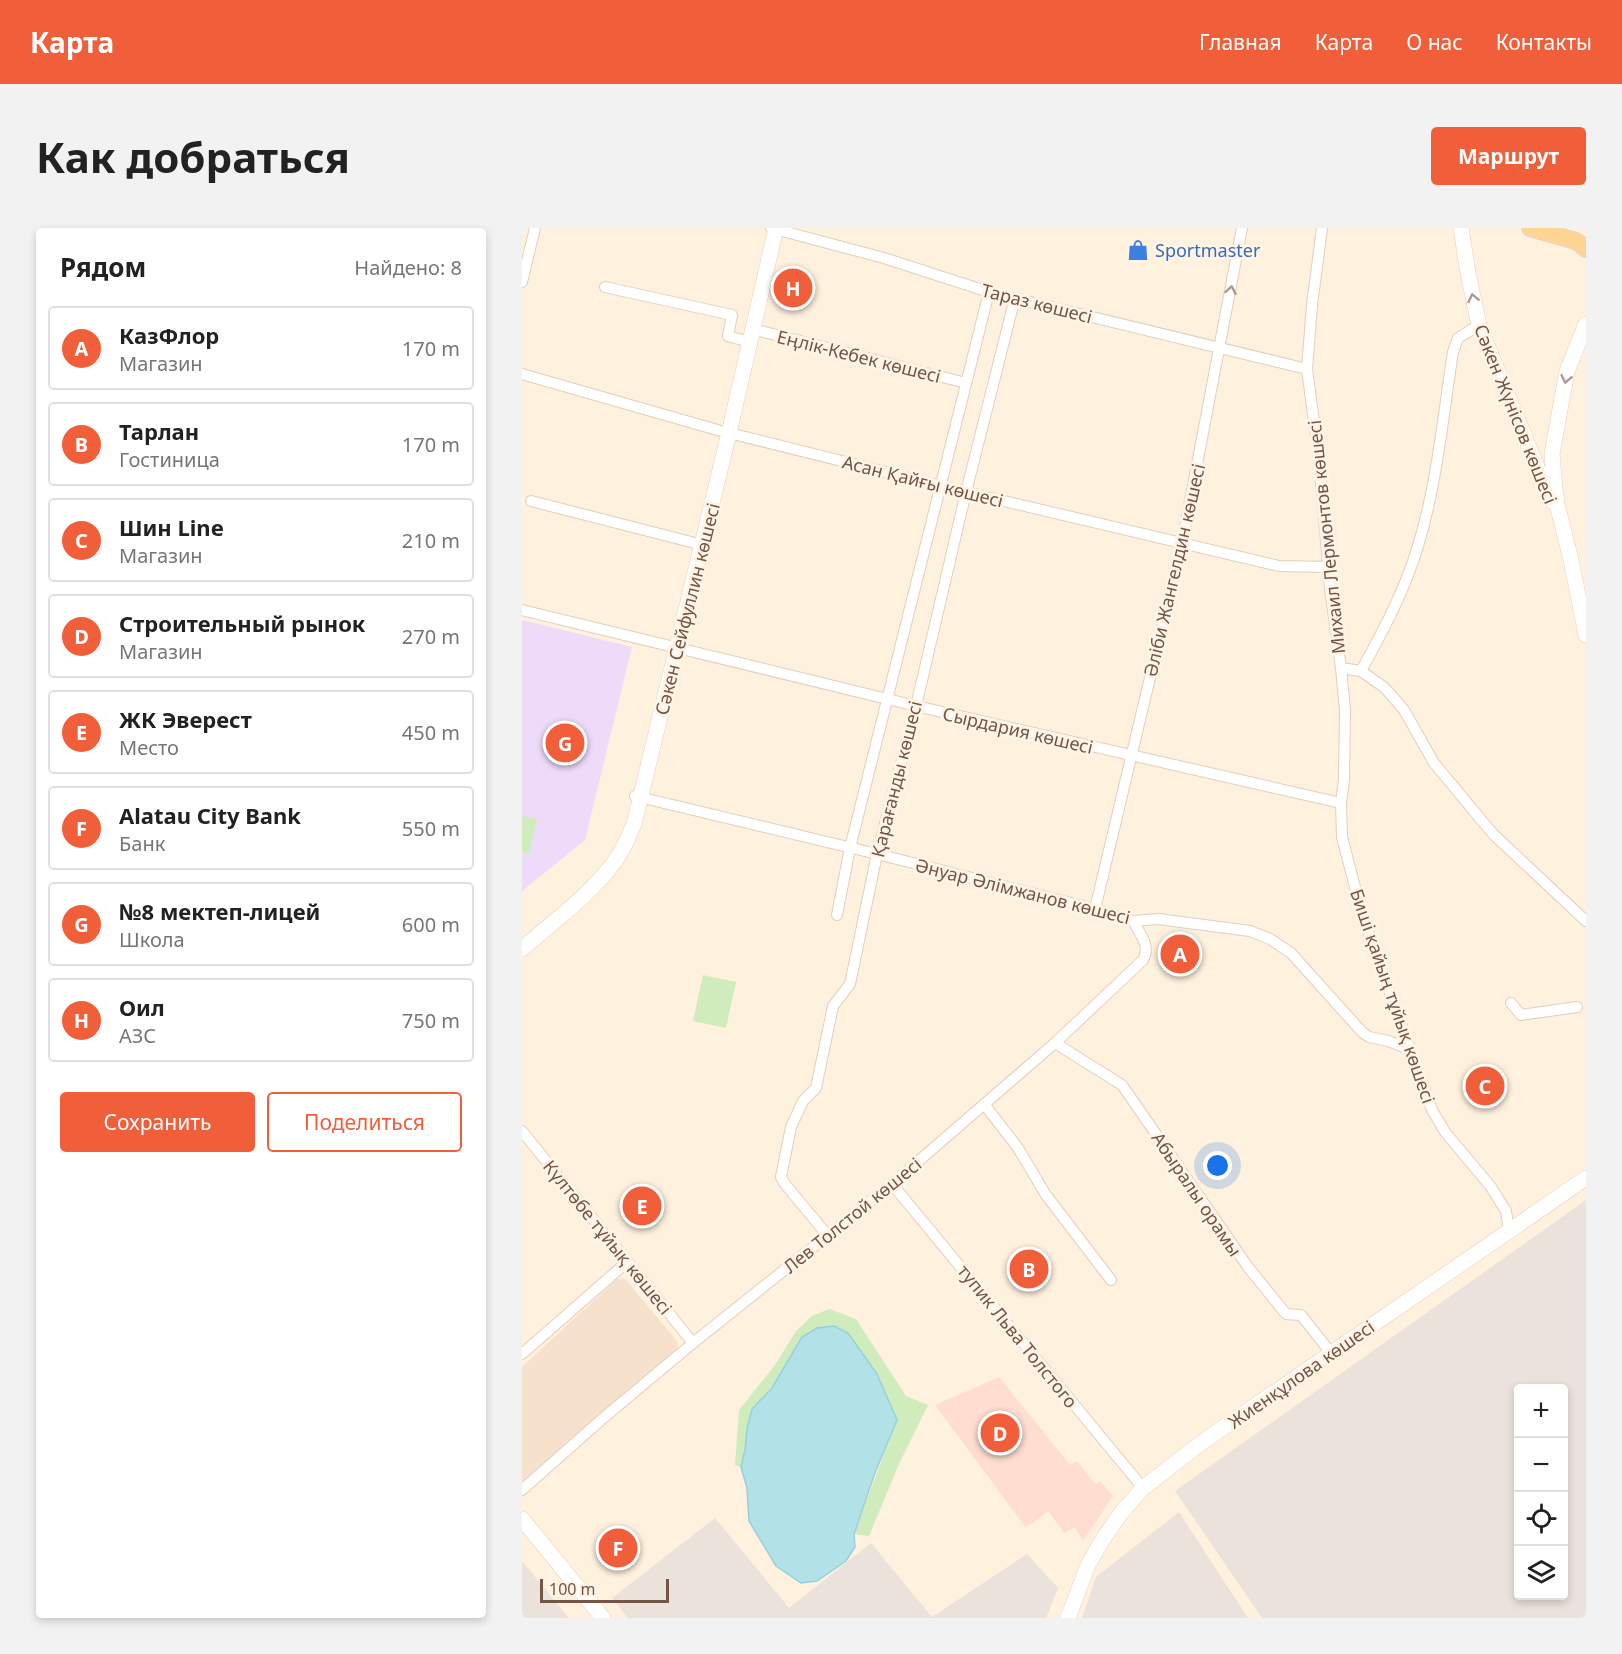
<!DOCTYPE html>
<html lang="ru">
<meta charset="utf-8">
<style>
body{margin:0;font-family:"Noto Sans",sans-serif;background:#f2f2f2;color:#222}
.controls{position:absolute;right:18px;bottom:18px;display:grid;overflow:hidden;border-radius:6px;box-shadow:0 3px 9px #0003}
.controls button{width:54px;height:54px;display:grid;place-items:center;padding:0;border:0;border-bottom:2px solid #e0e0e0;background:#fff;color:#222;font:30px sans-serif}
.scale{position:absolute;left:18px;bottom:15px;width:129px;box-sizing:border-box;padding-left:6px;border:3px solid #755545;border-top:0;font-size:16px;line-height:21px;white-space:nowrap;color:#755545;-webkit-text-stroke:4px #fff4e5;paint-order:stroke}
.you{position:absolute;left:696px;top:938px;width:21px;height:21px;margin:-15px;border:4px solid #fff;border-radius:50%;background:#1a73e8;box-shadow:0 0 0 9px #1a73e833}
.badge{display:grid;place-items:center;width:39px;height:39px;border-radius:50%;background:#f05f3a;color:#fff;font-size:20px;font-weight:700}
.pin{position:absolute;translate:-50% -50%;border:3px solid #fff;box-shadow:0 2px 6px #0006}
.list{margin:0;padding:0;list-style:none}
h2{display:flex;justify-content:space-between;align-items:center;height:78px;margin:0;padding:0 24px;font-size:26px}
h2 small{font-size:20px;font-weight:400;color:#767676}
.list li{display:grid;grid-template-columns:39px 1fr auto;gap:18px;align-items:center;box-sizing:border-box;height:84px;margin:0 12px 12px;padding:0 12px;border:2px solid #e0e0e0;border-radius:6px}
.list b{display:block;font-size:22px;white-space:nowrap}
.list p{margin:0;font-size:20px;white-space:nowrap;color:#767676}
.list em{font-size:20px;font-style:normal;color:#767676}
.actions{display:flex;gap:12px;padding:18px 24px}
.actions a{flex:1;padding:14px 0;border:2px solid #f05f3a;border-radius:6px;text-align:center;font-size:21px;color:#f05f3a}
.actions .main{background:#f05f3a;color:#fff}
.icon{flex:none;width:33px;height:33px;fill:none;stroke:currentColor;stroke-width:2;stroke-linecap:round;stroke-linejoin:round}
.map{position:relative;flex:none;width:1064px;height:1390px;overflow:hidden;border-radius:6px}
header{display:flex;align-items:center;gap:36px;box-sizing:border-box;height:84px;padding:0 30px;background:#f05f3a;color:#fff}
header strong{font-size:28px}
nav{display:flex;gap:33px;margin-inline-start:auto;font-size:21px}
.intro{display:flex;align-items:center;justify-content:space-between;box-sizing:border-box;height:144px;padding:0 36px}
h1{margin:0;font-size:42px}
.button{padding:15px 27px;border-radius:6px;background:#f05f3a;color:#fff;font-size:21px;font-weight:700}
main{display:flex;gap:36px;padding:0 36px}
aside{flex:1;background:#fff;border-radius:6px;box-shadow:0 3px 9px #0003}
.map>svg:first-child{display:block}
.residential{fill:#f6e2cc}
.commercial{fill:#ffddd1}
.industrial{fill:#ebe2db;fill-rule:evenodd}
.education{fill:#eedbf9}
.green{fill:#d0ebbc}
.water{fill:#b2e1e8;stroke:#97d1da;stroke-width:1.5}
.lines{fill:none;stroke-linecap:round;stroke-linejoin:round}
.street-casing{stroke:#e4cebd;stroke-width:12}
.secondary-casing{stroke:#e9cfb9;stroke-width:16}
.primary-casing{stroke:#ded6d2;stroke-width:18}
.street{stroke:#fff;stroke-width:10}
.secondary{stroke:#fff;stroke-width:15}
.primary{stroke:#ffd593;stroke-width:16}
.oneway{stroke:#ac998f}
.labels{text-anchor:middle;dominant-baseline:central;stroke-width:6;stroke-linejoin:round;paint-order:stroke}
.shop-label{font-size:18px;fill:#366cbe;stroke:#fff4e5;text-anchor:start}
.street-label{font-size:18px;fill:#755545;stroke:#fff4e5}
</style>
<header>
<strong>Карта</strong>
<nav><a>Главная</a><a>Карта</a><a>О нас</a><a>Контакты</a></nav>
</header>
<div class="intro"><h1>Как добраться</h1><a class="button">Маршрут</a></div>
<main>
<aside>
<h2>Рядом<small>Найдено: 8</small></h2>
<ul class="list">
<li><span class="badge">A</span><div><b>КазФлор</b><p>Магазин</p></div><em>170 m</em></li>
<li><span class="badge">B</span><div><b>Тарлан</b><p>Гостиница</p></div><em>170 m</em></li>
<li><span class="badge">C</span><div><b>Шин Line</b><p>Магазин</p></div><em>210 m</em></li>
<li><span class="badge">D</span><div><b>Строительный рынок</b><p>Магазин</p></div><em>270 m</em></li>
<li><span class="badge">E</span><div><b>ЖК Эверест</b><p>Место</p></div><em>450 m</em></li>
<li><span class="badge">F</span><div><b>Alatau City Bank</b><p>Банк</p></div><em>550 m</em></li>
<li><span class="badge">G</span><div><b>№8 мектеп-лицей</b><p>Школа</p></div><em>600 m</em></li>
<li><span class="badge">H</span><div><b>Оил</b><p>АЗС</p></div><em>750 m</em></li>
</ul>
<div class="actions"><a class="main">Сохранить</a><a>Поделиться</a></div>
</aside>
<div class="map">
<svg width="1064" height="1390" viewBox="0 0 1064 1390">
<rect width="100%" height="100%" fill="#fef1de"/>
<path class="residential" d="M95 1051H103L155 1113 156 1123 0 1256V1139Z"/>
<path class="commercial" d="M477 1149 548 1237 555 1233 573 1256 578 1253 591 1268 561 1313 553 1299 542 1305 526 1283 504 1300 413 1177Z"/>
<g class="industrial">
<path d="M1064 972V1390H740L653 1263ZM996 1160H1042V1368H996Z"/>
<path d="M657 1284 726 1390H560L574 1349Z"/>
<path d="M193 1290 267 1380 349 1315 410 1389 505 1326 536 1360 524 1390H106L90 1370Z"/>
<path d="M0 1333 47 1390H0Z"/>
</g>
<path class="education" d="M0 392 110 419 63 612 0 663Z"/>
<g class="green">
<path d="M0 588 15 591 7 626 0 624Z"/>
<path d="M181 747 214 754 204 800 171 793Z"/>
<path d="M307 1081 334 1091 384 1168 406 1177 377 1236 347 1308 332 1306 375 1192 280 1109 253 1155 230 1181 223 1222 219 1239 213 1237 217 1182 253 1137 274 1103 290 1088Z"/>
</g>
<path class="water" d="M312 1098 326 1105 355 1146 375 1192 353 1245 332 1306 333 1319 324 1333 295 1353 279 1355 254 1338 227 1293 225 1260 219 1239 223 1222 225 1201 230 1181 250 1160 280 1109 295 1100Z"/>
<g class="lines">
<defs>
<g id="street">
<path d="M249 0 362 30 467 64 785 141"/>
<path d="M800 0 790 77 785 141 797 231 808 361 819 440 839 443 863 460 882 482 912 535 971 606 1064 693"/>
<path d="M0 54 13 0"/>
<path d="M83 59 210 87 206 108 220 112"/>
<path d="M230 101 444 155"/>
<path d="M0 146 199 203 444 264 757 338 806 339"/>
<path d="M9 273 173 315"/>
<path d="M0 382 394 478 819 575"/>
<path d="M819 440 823 482 822 552 819 575 820 609 841 690 910 882 923 904 969 959 984 983 987 1002"/>
<path d="M839 443C861 403 883 362 896 318 915 256 921 188 931 124L936 110 957 97"/>
<path d="M113 568 355 626 573 681 611 693 636 691 728 703 748 711 769 725 840 804 847 809 866 813 888 821"/>
<path d="M573 681 660 315 720 0"/>
<path d="M315 687 328 620 467 64"/>
<path d="M989 775 999 787 1055 779"/>
<path d="M533 815 600 857 726 1039 764 1086 779 1087 809 1125"/>
<path d="M462 876 496 920 524 967 589 1052"/>
<path d="M0 903 171 1115"/>
<path d="M370 956 621 1260"/>
<path d="M306 1008 263 956 259 949 269 899 281 873 294 860 311 778 328 756 355 626 394 478 444 264 493 70"/>
<path d="M0 1126 105 1034"/>
<path d="M0 1262 79 1192 171 1115 370 956 533 815 621 732C629 718 618 706 611 693"/>
</g>
<g id="secondary">
<path d="M939 0 946 45 957 97 1029 273"/>
<path d="M1064 96 1045 143 1030 226 1033 261 1035 276 1049 332 1064 407"/>
<path d="M0 721C28 696 68 667 90 637 100 625 106 610 112 596L207 205 254 0"/>
<path d="M0 1291 81 1390"/>
<path d="M546 1390 566 1337 581 1311 599 1285 621 1260 679 1215 1064 950"/>
</g>
<path id="primary" d="M1008 0 1054 13 1064 21"/>
</defs>
<use href="#street" class="street-casing"/>
<use href="#secondary" class="secondary-casing"/>
<use href="#primary" class="primary-casing"/>
<use href="#street" class="street"/>
<use href="#secondary" class="secondary"/>
<use href="#primary" class="primary"/>
</g>
<defs><path id="oneway-chevron" d="M-2-3.5L2.5 0L-2 3.5" fill="none" stroke-width="1.6" stroke-linecap="round" stroke-linejoin="round" transform="scale(1.5)"/></defs>
<g class="oneway">
<use href="#oneway-chevron" transform="translate(709 62) rotate(-80)"/>
<use href="#oneway-chevron" transform="translate(951 70) rotate(-102)"/>
<use href="#oneway-chevron" transform="translate(1044 151) rotate(102)"/>
</g>
<defs>
<symbol id="shop-bare" viewBox="-9 -9 18 18"><path d="M-5-2.5h2.3a2.7 3.5 0 0 1 5.4 0H5L5.5 6h-11ZM-1.5-2.5h3a1.5 2.3 0 0 0-3 0Z" fill="#3f7fe0" stroke="#fff4e5" stroke-width="2.5" paint-order="stroke"/></symbol>
</defs>
<g fill-rule="evenodd">
<use href="#shop-bare" x="601" y="7" width="30" height="30"/>
</g>
<g class="labels">
<g class="shop-label">
<text x="633" y="22">Sportmaster</text>
</g>
<g class="street-label">
<text transform="translate(515 75) rotate(14)">Тараз көшесі</text>
<text transform="translate(337 128) rotate(14)">Еңлік-Кебек көшесі</text>
<text transform="translate(994 186) rotate(68)">Сәкен Жүнісов көшесі</text>
<text transform="translate(401 253) rotate(14)">Асан Қайғы көшесі</text>
<text transform="translate(804 309) rotate(-96)">Михаил Лермонтов көшесі</text>
<text transform="translate(652 342) rotate(-77)">Әліби Жангелдин көшесі</text>
<text transform="translate(165 381) rotate(-76)">Сәкен Сейфуллин көшесі</text>
<text transform="translate(496 502) rotate(13)">Сырдария көшесі</text>
<text transform="translate(374 551) rotate(-76)">Қарағанды көшесі</text>
<text transform="translate(501 663) rotate(14)">Әнуар Әлімжанов көшесі</text>
<text transform="translate(871 768) rotate(71)">Биші қайың тұйық көшесі</text>
<text transform="translate(675 966) rotate(56)">Абыралы орамы</text>
<text transform="translate(330 987) rotate(-39)">Лев Толстой көшесі</text>
<text transform="translate(86 1009) rotate(51)">Күлтөбе тұйық көшесі</text>
<text transform="translate(496 1108) rotate(51)">тупик Льва Толстого</text>
<text transform="translate(779 1146) rotate(-35)">Жиенқұлова көшесі</text>
</g>
</g>
</svg>
<div class="controls">
<button>+</button>
<button>−</button>
<button><svg class="icon" aria-label="locate" viewBox="0 0 24 24"><circle cx="12" cy="12" r="6"/><path d="M12 2v4M12 18v4M2 12h4M18 12h4"/></svg></button>
<button><svg class="icon" aria-label="layers" viewBox="0 0 24 24"><path d="M12 4l9 5-9 5-9-5zM3 14l9 5 9-5"/></svg></button>
</div>
<div class="scale">100 m</div>
<div class="you"></div>
<div class="pin badge" style="left:658px;top:726px">A</div>
<div class="pin badge" style="left:507px;top:1041px">B</div>
<div class="pin badge" style="left:963px;top:858px">C</div>
<div class="pin badge" style="left:478px;top:1205px">D</div>
<div class="pin badge" style="left:120px;top:978px">E</div>
<div class="pin badge" style="left:96px;top:1320px">F</div>
<div class="pin badge" style="left:43px;top:515px">G</div>
<div class="pin badge" style="left:271px;top:60px">H</div>
</div>
</main>
